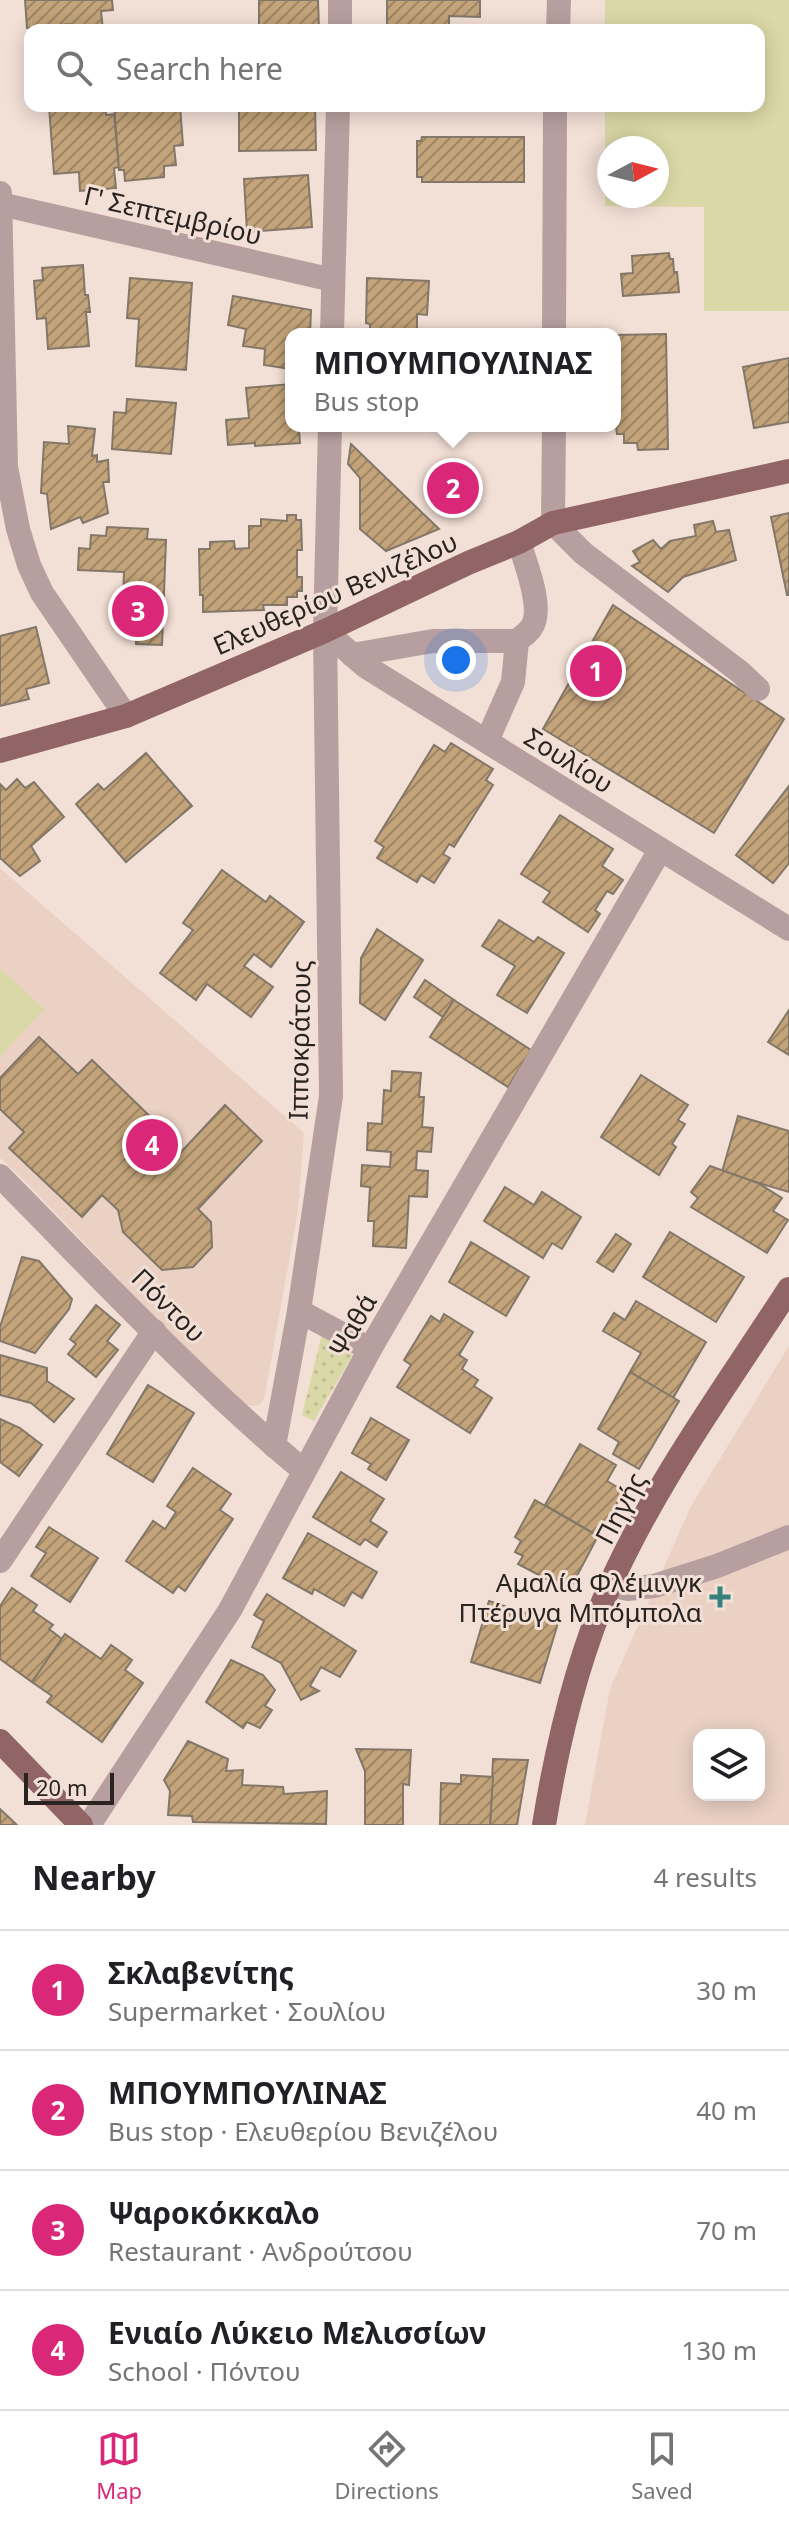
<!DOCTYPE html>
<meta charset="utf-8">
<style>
body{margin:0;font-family:"Noto Sans",sans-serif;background:#f6f6f6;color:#202124}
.controls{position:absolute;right:24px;bottom:24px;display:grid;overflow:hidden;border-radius:16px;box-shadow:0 4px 20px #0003}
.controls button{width:72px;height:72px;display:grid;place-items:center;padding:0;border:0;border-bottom:2px solid #e0e0e0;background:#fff;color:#202124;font:40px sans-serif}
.compass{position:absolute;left:597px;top:136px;width:72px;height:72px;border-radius:50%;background:#fff;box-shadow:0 4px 20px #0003;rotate:83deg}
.scale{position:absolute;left:24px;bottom:20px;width:90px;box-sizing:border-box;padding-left:8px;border:4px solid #2a2420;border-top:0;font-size:22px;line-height:28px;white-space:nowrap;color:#2a2420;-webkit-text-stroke:6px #f2dfd6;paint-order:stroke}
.you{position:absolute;left:456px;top:660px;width:28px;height:28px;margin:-20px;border:6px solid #fff;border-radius:50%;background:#1a73e8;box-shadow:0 0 0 12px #1a73e833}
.badge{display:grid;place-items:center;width:52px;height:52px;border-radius:50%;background:#db2777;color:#fff;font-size:26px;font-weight:700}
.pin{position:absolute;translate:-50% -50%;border:4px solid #fff;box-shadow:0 2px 8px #0006}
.popup{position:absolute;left:285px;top:328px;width:336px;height:104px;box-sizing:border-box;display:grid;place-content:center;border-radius:16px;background:#fff;filter:drop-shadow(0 2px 6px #0005);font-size:26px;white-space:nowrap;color:#757577}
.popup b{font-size:30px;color:#202124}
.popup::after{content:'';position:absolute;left:50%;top:100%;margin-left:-16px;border:16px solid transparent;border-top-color:#fff}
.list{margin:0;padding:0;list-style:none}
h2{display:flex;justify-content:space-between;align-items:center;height:104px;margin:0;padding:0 32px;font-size:34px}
h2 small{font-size:26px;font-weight:400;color:#757577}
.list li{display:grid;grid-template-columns:52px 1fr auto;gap:24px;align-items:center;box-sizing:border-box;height:120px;padding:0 32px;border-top:2px solid #e0e0e0}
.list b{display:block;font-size:30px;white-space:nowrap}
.list p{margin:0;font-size:26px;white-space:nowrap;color:#757577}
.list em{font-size:26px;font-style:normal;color:#757577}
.icon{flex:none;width:44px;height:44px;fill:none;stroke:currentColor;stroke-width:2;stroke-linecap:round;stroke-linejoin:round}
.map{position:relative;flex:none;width:789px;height:1825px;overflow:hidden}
.search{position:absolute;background:#fff;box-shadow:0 4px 20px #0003;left:24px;right:24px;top:24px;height:88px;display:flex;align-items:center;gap:20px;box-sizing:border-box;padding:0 28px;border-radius:16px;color:#757577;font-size:30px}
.sheet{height:584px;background:#fff}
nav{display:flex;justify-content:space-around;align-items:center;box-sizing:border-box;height:112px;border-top:2px solid #e0e0e0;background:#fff;font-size:22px;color:#757577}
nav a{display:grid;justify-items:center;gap:4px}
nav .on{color:#db2777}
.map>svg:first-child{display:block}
.built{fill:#ebd1c4;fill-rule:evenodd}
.park{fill:url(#park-dots)}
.pitch{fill:#dbd8a7;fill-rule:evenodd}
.building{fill:url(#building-hatch);stroke:#827769;stroke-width:2}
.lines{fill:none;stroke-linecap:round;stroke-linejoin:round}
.minor{stroke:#b89f9f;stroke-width:24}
.major{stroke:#916566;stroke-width:24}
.poi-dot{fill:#38807d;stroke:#f2dfd6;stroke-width:3}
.labels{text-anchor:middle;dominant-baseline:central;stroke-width:6;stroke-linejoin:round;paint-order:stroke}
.street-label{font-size:26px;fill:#2a2420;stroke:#f2dfd6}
.poi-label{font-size:26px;fill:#2a2420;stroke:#f2dfd6;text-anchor:end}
</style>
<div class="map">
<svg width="789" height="1825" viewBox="0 0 789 1825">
<defs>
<pattern id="park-dots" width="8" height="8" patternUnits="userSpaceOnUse" patternTransform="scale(2)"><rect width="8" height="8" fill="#dbd8a7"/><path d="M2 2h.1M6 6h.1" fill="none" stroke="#bcb98f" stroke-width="1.8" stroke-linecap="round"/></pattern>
<pattern id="building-hatch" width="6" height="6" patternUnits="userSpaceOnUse" patternTransform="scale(2)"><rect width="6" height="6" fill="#c3a47a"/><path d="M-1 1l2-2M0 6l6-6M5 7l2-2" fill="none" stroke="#9f8564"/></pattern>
</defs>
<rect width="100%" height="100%" fill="#f2dfd6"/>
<g class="built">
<path d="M0 868 304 1133 298 1211 264 1400 258 1406 244 1405 156 1318 24 1180 0 1158Z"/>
<path d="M789 1346V1825H585L610 1689 691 1506ZM699 1735H759V1795H699Z"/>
</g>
<path class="park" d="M322 1334 354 1353 314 1421 302 1415Z"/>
<g class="pitch">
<path d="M605 0H789V311H704V207L605 206V106H759V30H605ZM609 148H657V196H609Z"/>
<path d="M0 968 44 1009 0 1057Z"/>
</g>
<g class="building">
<path d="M25 0H112L113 10 101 11 103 30H71L70 24 27 28Z"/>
<path d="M259 0H318L319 30H259Z"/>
<path d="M387 0H480V17L449 16V30H387Z"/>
<path d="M49 106H106V115L114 114 119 167 114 168 116 188 80 191 79 172 54 174Z"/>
<path d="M114 106H180L183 145 174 146 176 165 164 166V177L125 181 124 170H119Z"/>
<path d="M239 106H315L316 150 239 151Z"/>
<path d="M422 137H524V182H422V177H417V141H421Z"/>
<path d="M308 175 312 227 247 232 244 179Z"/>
<path d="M669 253 670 259H673L674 272H677L679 292 623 296 621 274 633 273 632 256Z"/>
<path d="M83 265 85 295H88L90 312H86L89 346 48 349 46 318 37 319 34 281 43 280 42 268Z"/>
<path d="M130 278 192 283 186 370 136 366 139 319 127 318Z"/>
<path d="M367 278 429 281 427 315 417 314V334L370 332V324L366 323Z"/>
<path d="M233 296 311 310 310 334H291V369L264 365 265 349 243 346 246 329 228 325Z"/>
<path d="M666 334 668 449 638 450 637 443H624V434H617L615 419V335Z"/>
<path d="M789 358V422L754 428 743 367Z"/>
<path d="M291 384V426H310V429L299 430 300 443 255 446V443L228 445 226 420 249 418 246 388Z"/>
<path d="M127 399 176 403 171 454 112 449 114 412 126 413Z"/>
<path d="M68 426 95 429 92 456 97 455V462L108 460 109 482H103L108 513 83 523 80 517 51 529 47 494 41 493 44 442 69 444Z"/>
<path d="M351 444 439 529 386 551 360 529V478L348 464Z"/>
<path d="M789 513V595H787L771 517Z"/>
<path d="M287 515H296V520H301L302 550H297V577H302V591H297V597H287V605H263L264 610 203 612V595H200L199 549H210V542L234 541 235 549 249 548V526H261V519L287 521Z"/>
<path d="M713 521 716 532 729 530 736 560 683 577 668 592 632 566 640 562 633 551 653 540 661 549 670 541 696 536 694 525Z"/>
<path d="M107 527 148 529 147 539 166 540 162 645 136 644V627H122L124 572 78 570 79 548 90 549 91 535 106 536Z"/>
<path d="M613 605 784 719 714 833 543 729Z"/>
<path d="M36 627 49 683 26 689 29 699 0 706V636Z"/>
<path d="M451 743 493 769 486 780 493 785 454 847 449 844 443 854 450 858 434 883 421 875 417 882 377 858 384 847 375 841 434 745 445 752Z"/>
<path d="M146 753 192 806 126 862 76 804 98 784 104 790Z"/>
<path d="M17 779 25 788 34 782 64 817 31 846 40 861 20 876 0 858V784L6 790Z"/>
<path d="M789 786V863L773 883 736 855Z"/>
<path d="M560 815 613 849 602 866 623 880 613 894 607 891 595 910 600 914 588 932 543 902 550 892 521 874Z"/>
<path d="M222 870 266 902 270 896 304 922 271 967 254 954 244 966 273 987 251 1017 207 984 196 1000 160 973 193 930 183 923Z"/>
<path d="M499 920 534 942 538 937 564 953 527 1013 497 995 515 966 482 946Z"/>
<path d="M377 929 423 960 385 1020 360 1003 361 958Z"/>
<path d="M425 980 454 1000 443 1017 414 997Z"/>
<path d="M454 1000 531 1050 508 1087 430 1037Z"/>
<path d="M789 1010V1055L768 1042Z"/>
<path d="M39 1037 78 1074 92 1060 162 1128 146 1145 168 1166 225 1105 262 1141 198 1209 211 1222 212 1247 193 1267 162 1270 123 1232 118 1210 102 1195 82 1217 9 1148 24 1132 0 1109V1078Z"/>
<path d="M392 1071 421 1073 419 1097H424L422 1127 433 1128 431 1152 417 1151 416 1170 428 1171 427 1197 409 1196 406 1248 373 1246 374 1221H368L370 1187 361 1186 362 1165 390 1167 391 1152 367 1150 368 1123 382 1124 384 1090 391 1091Z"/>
<path d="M641 1075 688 1105 678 1120 685 1124 672 1144 676 1147 659 1175 601 1137Z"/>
<path d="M738 1116 789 1131V1192L722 1172Z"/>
<path d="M710 1166 758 1183 782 1198 773 1211 788 1220 767 1253 691 1207 698 1198 691 1192Z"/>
<path d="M505 1187 534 1205 542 1192 581 1217 562 1249 552 1243 543 1258 484 1221Z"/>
<path d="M670 1232 744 1277 716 1322 643 1277Z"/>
<path d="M616 1234 631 1244 613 1272 597 1262Z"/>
<path d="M471 1242 529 1277 506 1316 449 1282Z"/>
<path d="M22 1257 39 1261 72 1299 69 1309 35 1353 0 1341V1327Z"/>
<path d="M636 1301 706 1342 673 1398 630 1372 641 1353 603 1331 614 1313 625 1320Z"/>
<path d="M96 1305 120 1325 107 1341 118 1350 96 1377 68 1354 76 1344 70 1339Z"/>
<path d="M444 1314 473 1332 459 1355 467 1360 462 1369 478 1380 474 1386 492 1398 470 1433 397 1387 411 1365 404 1360 431 1316 440 1322Z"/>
<path d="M0 1355 47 1368V1381L74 1399 54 1422 31 1403 0 1395Z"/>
<path d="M630 1372 679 1401 639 1469 613 1454 619 1442 598 1429Z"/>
<path d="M148 1385 194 1413 153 1482 107 1454Z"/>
<path d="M371 1418 409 1440 386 1480 368 1469 371 1464 352 1453Z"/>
<path d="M0 1419 20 1428 42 1445 19 1476 0 1462Z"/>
<path d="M580 1444 616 1465 607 1481 624 1491 598 1536 545 1505Z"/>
<path d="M193 1468 231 1494 220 1510 233 1519 185 1591 178 1586 173 1593 126 1561 153 1521 165 1529 176 1512 167 1506Z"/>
<path d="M341 1472 384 1499 370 1521 387 1532 377 1547 365 1539 360 1545 313 1517Z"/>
<path d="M535 1500 598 1536 569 1591 518 1564 523 1556 515 1552 521 1541 515 1537Z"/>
<path d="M49 1527 98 1558 70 1602 31 1576 46 1553 36 1547Z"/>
<path d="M308 1533 377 1572 362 1598 352 1592 344 1606 314 1589 312 1594 283 1578Z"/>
<path d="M12 1588 37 1605 33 1611 53 1625 49 1629 62 1639 32 1682 0 1659V1606Z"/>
<path d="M267 1594 356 1651 340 1677 321 1667 310 1686 319 1691 301 1700 281 1663 252 1647 264 1621 254 1615Z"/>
<path d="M489 1601 558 1623 540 1683 471 1662Z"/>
<path d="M65 1634 101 1659 111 1645 132 1660 125 1670 143 1683 102 1742 47 1702 52 1696 32 1682Z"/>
<path d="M231 1660 263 1675 275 1690 265 1706 272 1710 260 1728 247 1722 243 1728 206 1702Z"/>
<path d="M188 1741 228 1759 226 1771 243 1770 242 1785 283 1787 284 1794 327 1791 326 1824 193 1822 192 1816 168 1815 170 1791 164 1780Z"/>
<path d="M356 1749 411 1750 409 1785 403 1784V1825H365V1771Z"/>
<path d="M493 1759 528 1760 517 1825H490Z"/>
<path d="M461 1775 493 1777 490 1825H440L441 1783 461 1784Z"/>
<path d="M0 1809 17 1825H0Z"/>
</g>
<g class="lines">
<g class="minor">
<path d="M340 30V0"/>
<path d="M558 30 559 0"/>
<path d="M0 193 6 467 18 529 29 565 42 593 126 716"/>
<path d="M0 204 333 280"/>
<path d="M332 334 338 106"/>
<path d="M554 334 555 106"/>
<path d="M554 426 553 523 583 553 740 672 758 689"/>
<path d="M325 631 365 666 381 676 789 929"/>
<path d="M352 655 433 641H517C521 637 528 633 531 628 545 610 525 562 519 542"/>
<path d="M487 741 513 682 517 641"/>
<path d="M0 1176C98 1275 196 1381 303 1470"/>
<path d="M299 1311 370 1349"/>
<path d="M274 1446 299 1311 331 1096 325 631 330 426"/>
<path d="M0 1561 154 1331"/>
<path d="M610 1585 628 1589 654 1586 717 1566 789 1537"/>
<path d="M89 1825 230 1610 370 1349 660 850"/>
</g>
<g class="major">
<path d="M0 751 126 716 325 631 468 563 519 542 553 523 789 471"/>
<path d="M0 1741 81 1825"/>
<path d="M544 1825C557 1744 577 1660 610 1585 657 1480 727 1385 789 1289"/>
</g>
</g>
<path class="poi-dot" d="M716 1585h8v8h8v8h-8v8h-8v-8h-8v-8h8z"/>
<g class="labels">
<g class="street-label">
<text transform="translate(173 215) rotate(13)">Γ' Σεπτεμβρίου</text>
<text transform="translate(335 593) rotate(-24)">Ελευθερίου Βενιζέλου</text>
<text transform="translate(569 760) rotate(32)">Σουλίου</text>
<text transform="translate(299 1040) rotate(-89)">Ιπποκράτους</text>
<text transform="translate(169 1305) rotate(45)">Πόντου</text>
<text transform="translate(352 1325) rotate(-60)">Ψαθά</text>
<text transform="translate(620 1508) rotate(-62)">Πηγής</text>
</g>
<g class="poi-label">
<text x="702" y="1582">Αμαλία Φλέμινγκ<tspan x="702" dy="30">Πτέρυγα Μπόμπολα</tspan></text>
</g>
</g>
</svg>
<div class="controls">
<button><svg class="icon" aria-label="layers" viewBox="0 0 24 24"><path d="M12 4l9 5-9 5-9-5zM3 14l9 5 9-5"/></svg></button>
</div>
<svg class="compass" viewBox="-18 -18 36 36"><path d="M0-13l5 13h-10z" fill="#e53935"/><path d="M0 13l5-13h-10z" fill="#757577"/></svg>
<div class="scale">20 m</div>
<div class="you"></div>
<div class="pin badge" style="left:596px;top:671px">1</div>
<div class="pin badge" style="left:453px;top:488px">2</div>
<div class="popup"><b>ΜΠΟΥΜΠΟΥΛΙΝΑΣ</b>Bus stop</div>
<div class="pin badge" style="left:138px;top:611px">3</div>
<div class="pin badge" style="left:152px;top:1145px">4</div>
<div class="search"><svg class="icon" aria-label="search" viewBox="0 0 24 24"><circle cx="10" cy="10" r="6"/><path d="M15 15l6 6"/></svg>Search here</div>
</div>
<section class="sheet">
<h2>Nearby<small>4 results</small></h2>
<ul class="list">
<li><span class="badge">1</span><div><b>Σκλαβενίτης</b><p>Supermarket · Σουλίου</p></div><em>30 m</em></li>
<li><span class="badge">2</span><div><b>ΜΠΟΥΜΠΟΥΛΙΝΑΣ</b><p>Bus stop · Ελευθερίου Βενιζέλου</p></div><em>40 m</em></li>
<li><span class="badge">3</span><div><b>Ψαροκόκκαλο</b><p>Restaurant · Ανδρούτσου</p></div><em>70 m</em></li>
<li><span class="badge">4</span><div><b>Ενιαίο Λύκειο Μελισσίων</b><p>School · Πόντου</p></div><em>130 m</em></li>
</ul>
</section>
<nav>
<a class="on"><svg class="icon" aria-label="map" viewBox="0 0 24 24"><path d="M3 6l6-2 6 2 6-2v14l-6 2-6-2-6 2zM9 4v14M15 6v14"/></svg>Map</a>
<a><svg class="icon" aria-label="directions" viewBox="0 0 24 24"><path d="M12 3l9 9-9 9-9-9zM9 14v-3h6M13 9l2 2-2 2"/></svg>Directions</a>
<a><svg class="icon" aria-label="saved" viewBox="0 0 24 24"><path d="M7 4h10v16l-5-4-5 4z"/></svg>Saved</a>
</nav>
